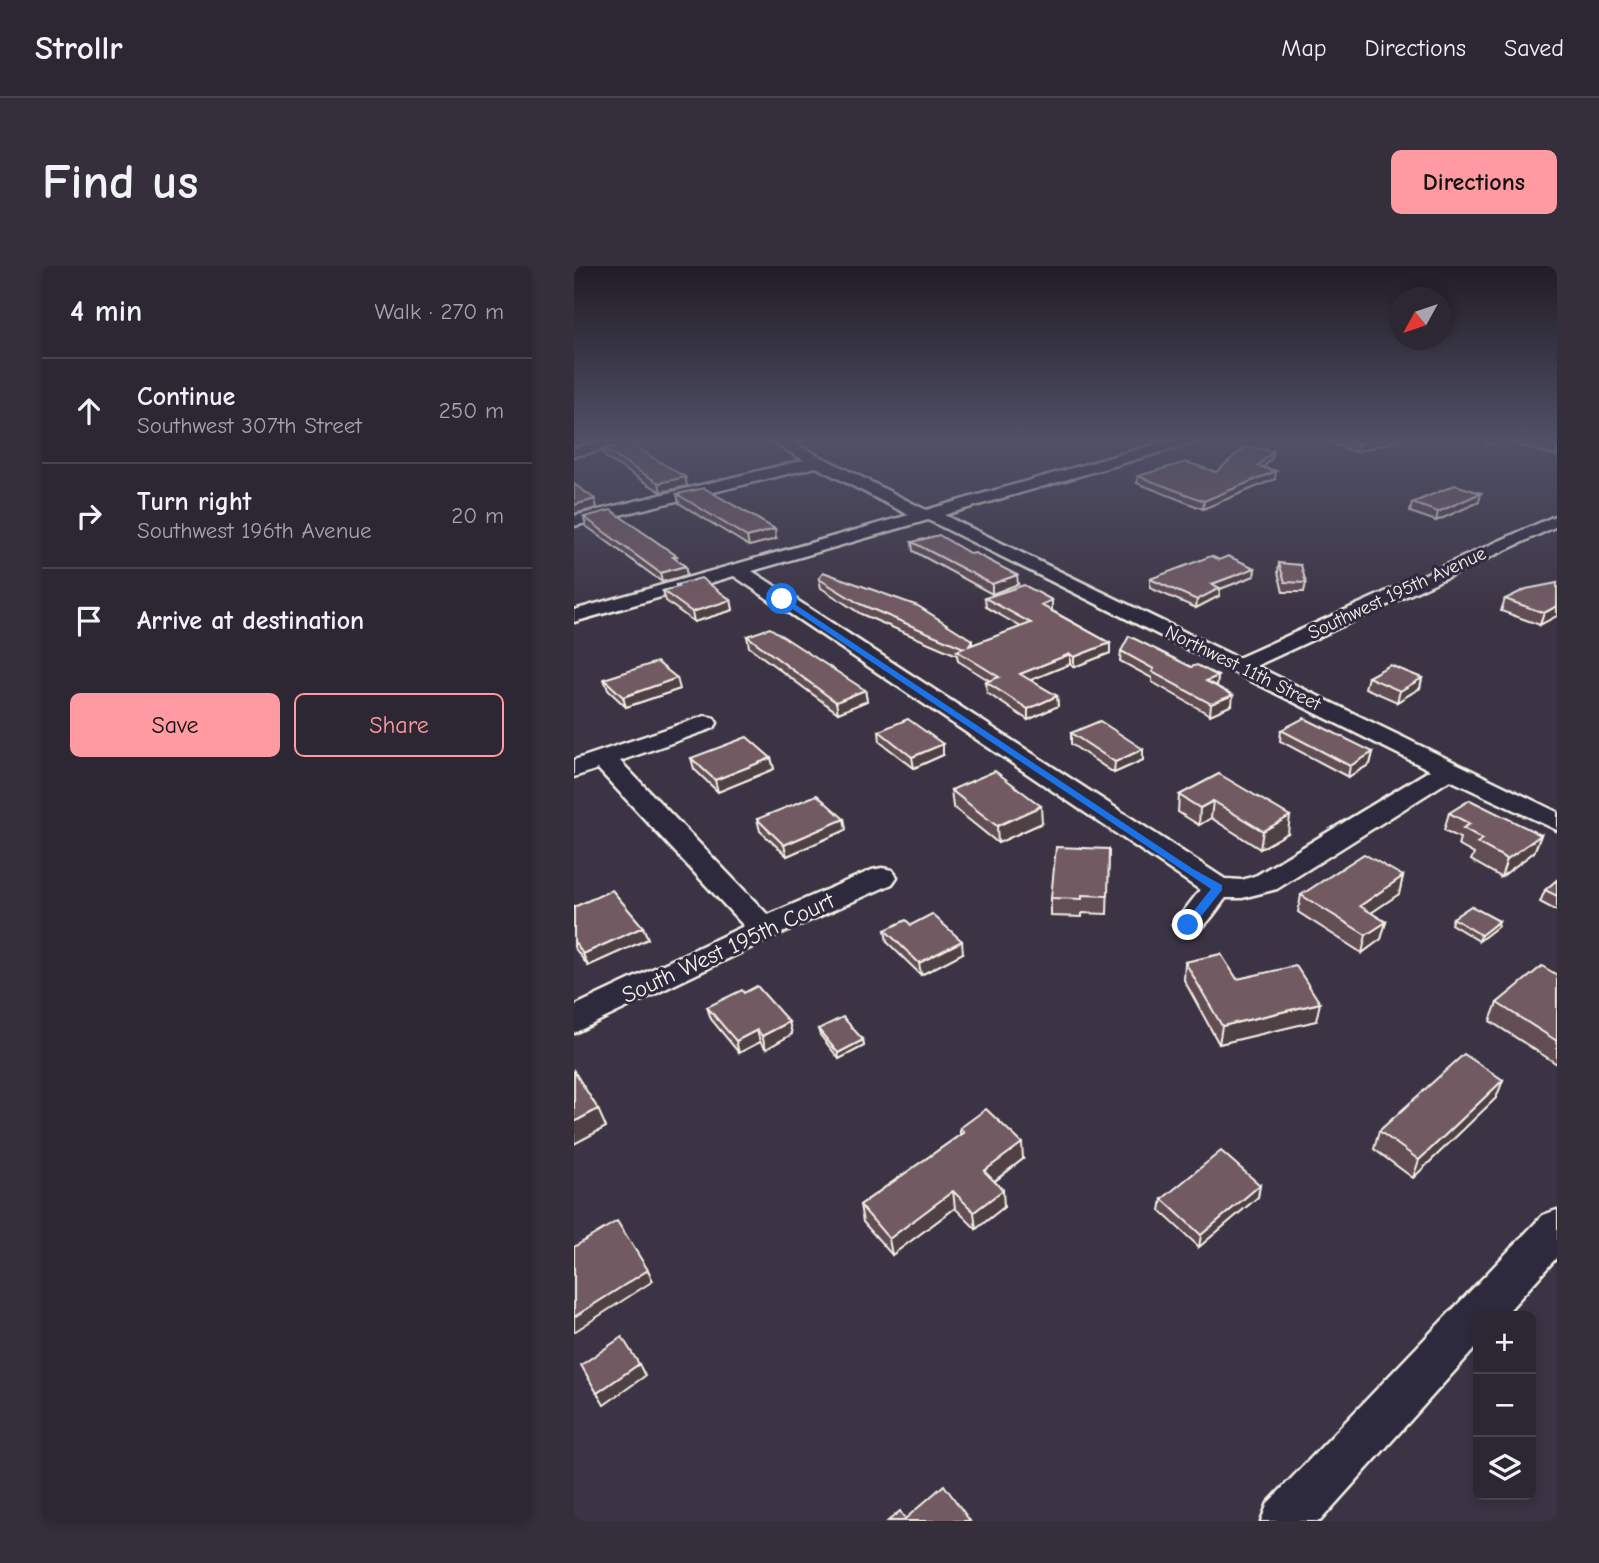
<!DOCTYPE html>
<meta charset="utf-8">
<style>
body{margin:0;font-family:"Comic Neue",sans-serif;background:#352f3b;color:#f1f3f6}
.controls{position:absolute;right:21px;bottom:21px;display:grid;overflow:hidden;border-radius:10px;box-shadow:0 4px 10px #0003}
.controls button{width:63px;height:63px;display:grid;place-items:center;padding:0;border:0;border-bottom:2px solid #48444e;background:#2d2733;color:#f1f3f6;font:35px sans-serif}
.compass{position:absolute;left:815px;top:21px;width:63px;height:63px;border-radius:50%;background:#2d2733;box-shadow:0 4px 10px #0003;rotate:230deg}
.stop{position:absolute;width:21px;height:21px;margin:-16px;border:5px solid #1a73e8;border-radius:50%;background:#fff}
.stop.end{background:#1a73e8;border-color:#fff;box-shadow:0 2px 7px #0008}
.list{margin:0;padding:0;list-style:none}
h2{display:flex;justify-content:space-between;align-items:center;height:91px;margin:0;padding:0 28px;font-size:30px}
h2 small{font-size:23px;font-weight:400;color:#a7a5ac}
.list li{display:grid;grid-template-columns:46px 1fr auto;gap:21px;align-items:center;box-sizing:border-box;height:105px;padding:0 28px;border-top:2px solid #48444e}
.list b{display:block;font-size:26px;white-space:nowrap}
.list p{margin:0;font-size:23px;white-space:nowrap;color:#a7a5ac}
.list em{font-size:23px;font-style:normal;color:#a7a5ac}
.actions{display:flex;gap:14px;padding:21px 28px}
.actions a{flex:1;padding:16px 0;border:2px solid #ff9aa2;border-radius:10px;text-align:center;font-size:24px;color:#ff9aa2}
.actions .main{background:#ff9aa2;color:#111}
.icon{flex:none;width:38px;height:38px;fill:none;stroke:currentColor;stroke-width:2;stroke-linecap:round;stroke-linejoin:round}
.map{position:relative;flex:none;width:983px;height:1255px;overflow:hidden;border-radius:10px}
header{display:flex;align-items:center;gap:42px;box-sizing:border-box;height:98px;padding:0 35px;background:#2d2733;border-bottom:2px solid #48444e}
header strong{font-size:33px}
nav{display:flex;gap:38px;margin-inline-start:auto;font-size:24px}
.intro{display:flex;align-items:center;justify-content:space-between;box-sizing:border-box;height:168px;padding:0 42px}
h1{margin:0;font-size:49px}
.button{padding:18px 32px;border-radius:10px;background:#ff9aa2;color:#111;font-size:24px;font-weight:700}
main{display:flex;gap:42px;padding:0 42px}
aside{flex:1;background:#2d2733;border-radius:10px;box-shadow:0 4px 10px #0003}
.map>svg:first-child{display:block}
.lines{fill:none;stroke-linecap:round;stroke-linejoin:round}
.minor-casing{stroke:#f4f1e8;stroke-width:5}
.minor{fill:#2f2a3d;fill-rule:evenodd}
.wall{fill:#624d54;stroke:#f4f1e8;stroke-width:2}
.shaded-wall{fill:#503f45;stroke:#f4f1e8;stroke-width:2}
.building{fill:#725a62;stroke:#f4f1e8;stroke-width:2}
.route{fill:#1a73e8}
.labels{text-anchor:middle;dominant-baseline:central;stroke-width:6;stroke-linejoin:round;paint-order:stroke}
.far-street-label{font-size:19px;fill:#f4f1e8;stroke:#2f2a3d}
.street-label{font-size:23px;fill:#f4f1e8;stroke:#2f2a3d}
</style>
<header>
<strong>Strollr</strong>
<nav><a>Map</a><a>Directions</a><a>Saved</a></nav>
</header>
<div class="intro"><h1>Find us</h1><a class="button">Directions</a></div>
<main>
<aside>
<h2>4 min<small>Walk · 270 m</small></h2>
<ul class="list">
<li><svg class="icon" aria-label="ahead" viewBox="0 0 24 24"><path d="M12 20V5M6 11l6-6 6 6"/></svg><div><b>Continue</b><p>Southwest 307th Street</p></div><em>250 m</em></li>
<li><svg class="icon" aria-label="right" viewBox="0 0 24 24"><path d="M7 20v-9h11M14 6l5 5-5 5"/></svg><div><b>Turn right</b><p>Southwest 196th Avenue</p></div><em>20 m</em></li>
<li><svg class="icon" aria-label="arrive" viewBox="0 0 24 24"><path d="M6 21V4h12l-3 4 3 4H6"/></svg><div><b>Arrive at destination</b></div></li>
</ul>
<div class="actions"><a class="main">Save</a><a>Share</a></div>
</aside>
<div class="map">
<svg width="983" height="1255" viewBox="0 0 983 1255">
<rect width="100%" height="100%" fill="#3c3444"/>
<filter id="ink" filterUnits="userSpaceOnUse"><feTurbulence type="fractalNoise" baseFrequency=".0143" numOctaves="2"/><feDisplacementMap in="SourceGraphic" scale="14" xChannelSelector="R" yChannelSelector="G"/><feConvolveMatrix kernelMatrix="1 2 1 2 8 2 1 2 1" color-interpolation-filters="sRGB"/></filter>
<g filter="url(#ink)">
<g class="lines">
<defs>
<g id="minor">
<path d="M39 173H68L66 176 0 190V182Z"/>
<path d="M193 173H212L352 244 600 173H624L622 176 370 249 664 392 983 249V260L682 400 983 546V564L876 514 703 623 668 632H652C638 649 628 673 603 666L599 659 626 624 160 310 0 356V344L335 249 242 201 0 260V250L230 194ZM354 254 856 504 683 609 668 614 651 613 178 305Z"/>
<path d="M131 450 140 452 143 457 140 462 46 495 194 649 298 604 308 602 318 604 323 611 318 618 201 670 0 767V740L170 660 24 503 0 511V494Z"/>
<path d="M983 944V991L930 1050H904V1079L746 1255H687L694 1237 969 949Z"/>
</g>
</defs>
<use href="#minor" class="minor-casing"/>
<use href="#minor" class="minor"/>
</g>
<g class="wall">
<path d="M745 173H830L781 186Z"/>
<path d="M937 173H983V190L936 177Z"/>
<path d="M29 183 111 211 113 220 87 226 31 191Z"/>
<path d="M698 192 689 201 701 213 629 243 563 217 564 210 642 206Z"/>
<path d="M103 228 202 273 175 280 105 237Z"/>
<path d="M905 236 862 255 836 246 838 237Z"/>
<path d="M10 251 104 295 111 300 113 309 88 316 12 260Z"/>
<path d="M338 276 397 288 444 318 418 328 339 285Z"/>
<path d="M645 294 681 302 680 310 646 323 645 330 622 342 576 322V313Z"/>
<path d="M705 297 732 317 730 326H709L704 306Z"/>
<path d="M245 313 398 374V379L447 361 412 341 411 332 478 334V344H477L536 377V387L500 401 496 398 456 414 483 430 484 440 454 454 413 427 412 416 416 415 384 395 383 389 287 348 247 322Z"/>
<path d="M983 317 966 359 927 345 931 333Z"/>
<path d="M102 319 157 334 159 344 120 356 92 335 89 325 102 322Z"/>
<path d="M173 370 291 424 293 435 264 447 175 381Z"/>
<path d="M547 385 617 401 644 410 643 420 658 439 636 449 578 416V412L546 395Z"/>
<path d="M794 411 848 412 846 422 823 436 791 422Z"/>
<path d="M30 413 106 423 52 441 34 424Z"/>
<path d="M707 464 799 486 796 498 774 511 706 475Z"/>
<path d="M305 465 369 489 340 502 306 476Z"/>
<path d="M497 467 569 483V494L540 507 497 478Z"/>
<path d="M117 492H197L200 503 144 526 120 503Z"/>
<path d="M645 508 714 567 686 583 637 552 625 559 604 546 605 529Z"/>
<path d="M377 524 468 557 424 577 379 541Z"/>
<path d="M875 547 967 569 960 586 927 611 897 594 900 588 884 579 886 572 870 564Z"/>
<path d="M183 553H270L272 564 213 590 186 565Z"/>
<path d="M535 583 533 648 508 647V651L477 650V632Z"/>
<path d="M829 610 825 628 797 647 812 656 807 673 788 687 724 646 727 629Z"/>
<path d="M983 614V645L966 636 971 624Z"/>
<path d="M0 641 69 661 74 673 14 700 0 681Z"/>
<path d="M879 652 923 661 905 675 877 658Z"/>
<path d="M337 659 389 687 347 709 313 676 311 664Z"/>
<path d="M611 696 663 713 742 755 645 778 610 714Z"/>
<path d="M983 709V798L916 755 923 737Z"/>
<path d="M170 727 215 756 218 768 192 783 186 776 165 787 137 753 133 741Z"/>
<path d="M244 763 289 774 290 780 265 793 246 769Z"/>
<path d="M929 814 922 832 839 912 800 883 805 865Z"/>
<path d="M386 862 449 893 420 916 430 941 402 963 381 942 318 989 289 956 286 939 386 869Z"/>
<path d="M686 919 684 931 625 981 586 945 588 933Z"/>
</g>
<g class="shaded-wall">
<path d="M803 173H830L781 186 783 179Z"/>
<path d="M913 173H929L911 180Z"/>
<path d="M699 185 698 192 684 207V200Z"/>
<path d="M702 205 701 213 629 243 630 235Z"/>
<path d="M111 211 113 220 87 226 85 217Z"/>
<path d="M907 227 905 236 862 255 864 246Z"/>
<path d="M21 233 23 242 0 248V239Z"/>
<path d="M201 263 202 273 175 280 173 271Z"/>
<path d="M111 300 113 309 88 316 86 307Z"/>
<path d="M681 302 680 310 646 323 645 330 622 342 623 334 638 318Z"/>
<path d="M443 309 444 318 418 328V318Z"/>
<path d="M157 334 159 344 120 356 118 346Z"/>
<path d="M478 334V344L467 348V339Z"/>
<path d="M983 340V350L966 359 970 347Z"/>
<path d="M536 377V387L500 401V391Z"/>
<path d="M496 388V398L447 418 446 408Z"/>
<path d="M644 410 643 420 632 415Z"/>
<path d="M103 412 106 423 52 441 49 431Z"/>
<path d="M848 412 846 422 823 436 826 425Z"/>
<path d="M291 424 293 435 264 447 262 436Z"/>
<path d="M659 429 658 439 636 449 637 438Z"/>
<path d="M483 430 484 440 454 454V443Z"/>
<path d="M369 478V489L340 502 338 491Z"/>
<path d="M569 483V494L540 507 541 496Z"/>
<path d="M799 486 796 498 774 511 776 500Z"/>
<path d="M197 492 200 503 144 526 141 514Z"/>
<path d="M639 535 637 552 625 559 626 542Z"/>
<path d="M467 540 468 557 424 577 423 560Z"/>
<path d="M716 550 714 567 686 583 689 565Z"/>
<path d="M270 553 272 564 213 590 210 579Z"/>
<path d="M967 569 960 586 927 611 933 593Z"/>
<path d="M829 610 825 628 782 657 786 640Z"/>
<path d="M925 655 923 661 905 675 907 669Z"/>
<path d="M812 656 807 673 788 687 792 669Z"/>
<path d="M69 661 74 673 14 700 9 688Z"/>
<path d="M388 675 389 687 347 709 345 697Z"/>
<path d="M746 737 742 755 645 778 648 760Z"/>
<path d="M215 756 218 768 192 783 188 770Z"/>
<path d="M183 764 186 776 165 787 162 775Z"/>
<path d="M289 774 290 780 265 793 264 787Z"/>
<path d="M929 814 922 832 839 912 845 894Z"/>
<path d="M24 843 32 861 0 878V856Z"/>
<path d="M448 877 449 893 411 922 410 905Z"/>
<path d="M686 919 684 931 625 981 627 969Z"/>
<path d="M429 924 430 941 402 963 400 946Z"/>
<path d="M379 925 381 942 318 989 315 973Z"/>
<path d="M74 1004 79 1015 0 1066V1051Z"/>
<path d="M65 1098 71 1110 30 1139 23 1127Z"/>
</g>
<g class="building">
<path d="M767 173H803L783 179Z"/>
<path d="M951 173H983V182Z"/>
<path d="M55 177 111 211 85 217 29 183Z"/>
<path d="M671 181 699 185 684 200 702 205 630 235 564 210 612 196 642 206Z"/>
<path d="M0 218 21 233 0 239Z"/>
<path d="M881 219 907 227 864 246 838 237Z"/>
<path d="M130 222 201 263 173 271 103 228Z"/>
<path d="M37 244 103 290 99 291 111 300 86 307 10 251Z"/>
<path d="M365 269 397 288 401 287 443 309 418 318 338 276Z"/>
<path d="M637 290 645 294 654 290 681 302 638 318 646 322 623 334 576 313Z"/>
<path d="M705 297 727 299 732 317 711 316Z"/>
<path d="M249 306 344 340 398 374 395 380 457 357 411 332 450 319 478 334 467 339 536 377 500 391 496 388 446 408 483 430 454 443 412 416 425 411 383 385 390 382 286 338 245 313Z"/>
<path d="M127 312 157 334 118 346 89 325 104 321 102 319Z"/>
<path d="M983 317V340L970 347 931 333 952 323Z"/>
<path d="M196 362 291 424 262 436 173 370Z"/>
<path d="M555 370 617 401 623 399 644 410 632 415 659 429 637 438 578 406 580 403 547 385Z"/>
<path d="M83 396 103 412 49 431 30 413Z"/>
<path d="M816 399 848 412 826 425 794 411Z"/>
<path d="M730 452 799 486 776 500 707 464Z"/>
<path d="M334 453 369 478 338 491 305 465Z"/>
<path d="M526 455 569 483 541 496 497 467Z"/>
<path d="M173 471 197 492 141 514 117 492Z"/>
<path d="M421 505 467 540 423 560 377 524Z"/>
<path d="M645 508 716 550 689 565 639 535 626 542 605 529Z"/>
<path d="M243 529 270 553 210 579 183 553Z"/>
<path d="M896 534 967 569 933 593 903 577 909 573 889 562 896 558 875 547Z"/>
<path d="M482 581 535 583 534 630 508 629V633L477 632Z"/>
<path d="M790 588 829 610 786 640 812 656 792 669 727 629Z"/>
<path d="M983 614V630L971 624Z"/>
<path d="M38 624 69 661 9 688 0 675V641Z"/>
<path d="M897 640 925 655 907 669 879 652Z"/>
<path d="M358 648 388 675 345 697 311 664 332 654 337 659Z"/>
<path d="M647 688 663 713 722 700 746 737 648 760 611 696Z"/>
<path d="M968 700 983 709V775L923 737Z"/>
<path d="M183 720 215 756 188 770 183 764 162 775 133 741 168 724 170 727Z"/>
<path d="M269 751 289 774 264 787 244 763Z"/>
<path d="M890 788 929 814 845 894 805 865Z"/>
<path d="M0 805 24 843 0 856Z"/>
<path d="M412 843 448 877 410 905 429 924 400 946 379 925 315 973 286 939 390 866 386 862Z"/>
<path d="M647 885 686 919 627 969 588 933Z"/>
<path d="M43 955 74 1004 0 1051V981Z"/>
<path d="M48 1071 65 1098 23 1127 7 1099Z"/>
<path d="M370 1219 396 1255H314L326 1245 331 1253Z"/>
</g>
</g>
<linearGradient id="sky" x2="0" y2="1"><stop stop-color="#211d25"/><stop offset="0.5" stop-color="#505067"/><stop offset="1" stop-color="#505067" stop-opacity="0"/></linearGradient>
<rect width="983" height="349" fill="url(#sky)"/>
<path class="route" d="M205 331H210L619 603 648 619V624L618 662H610V657L637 623 205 334Z"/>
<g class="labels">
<g class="far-street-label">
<text transform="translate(823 327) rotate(-25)">Southwest 195th Avenue</text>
<text transform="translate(669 402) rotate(26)">Northwest 11th Street</text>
</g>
<g class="street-label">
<text transform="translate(154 682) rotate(-25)">South West 195th Court</text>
</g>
</g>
</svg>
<div class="controls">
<button>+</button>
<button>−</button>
<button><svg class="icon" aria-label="layers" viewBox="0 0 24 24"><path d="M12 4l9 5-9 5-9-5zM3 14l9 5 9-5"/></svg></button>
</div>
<svg class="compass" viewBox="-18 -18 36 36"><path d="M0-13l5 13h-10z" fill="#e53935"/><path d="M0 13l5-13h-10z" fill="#a7a5ac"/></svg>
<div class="stop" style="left:208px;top:333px"></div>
<div class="stop end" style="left:614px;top:659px"></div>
</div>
</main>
